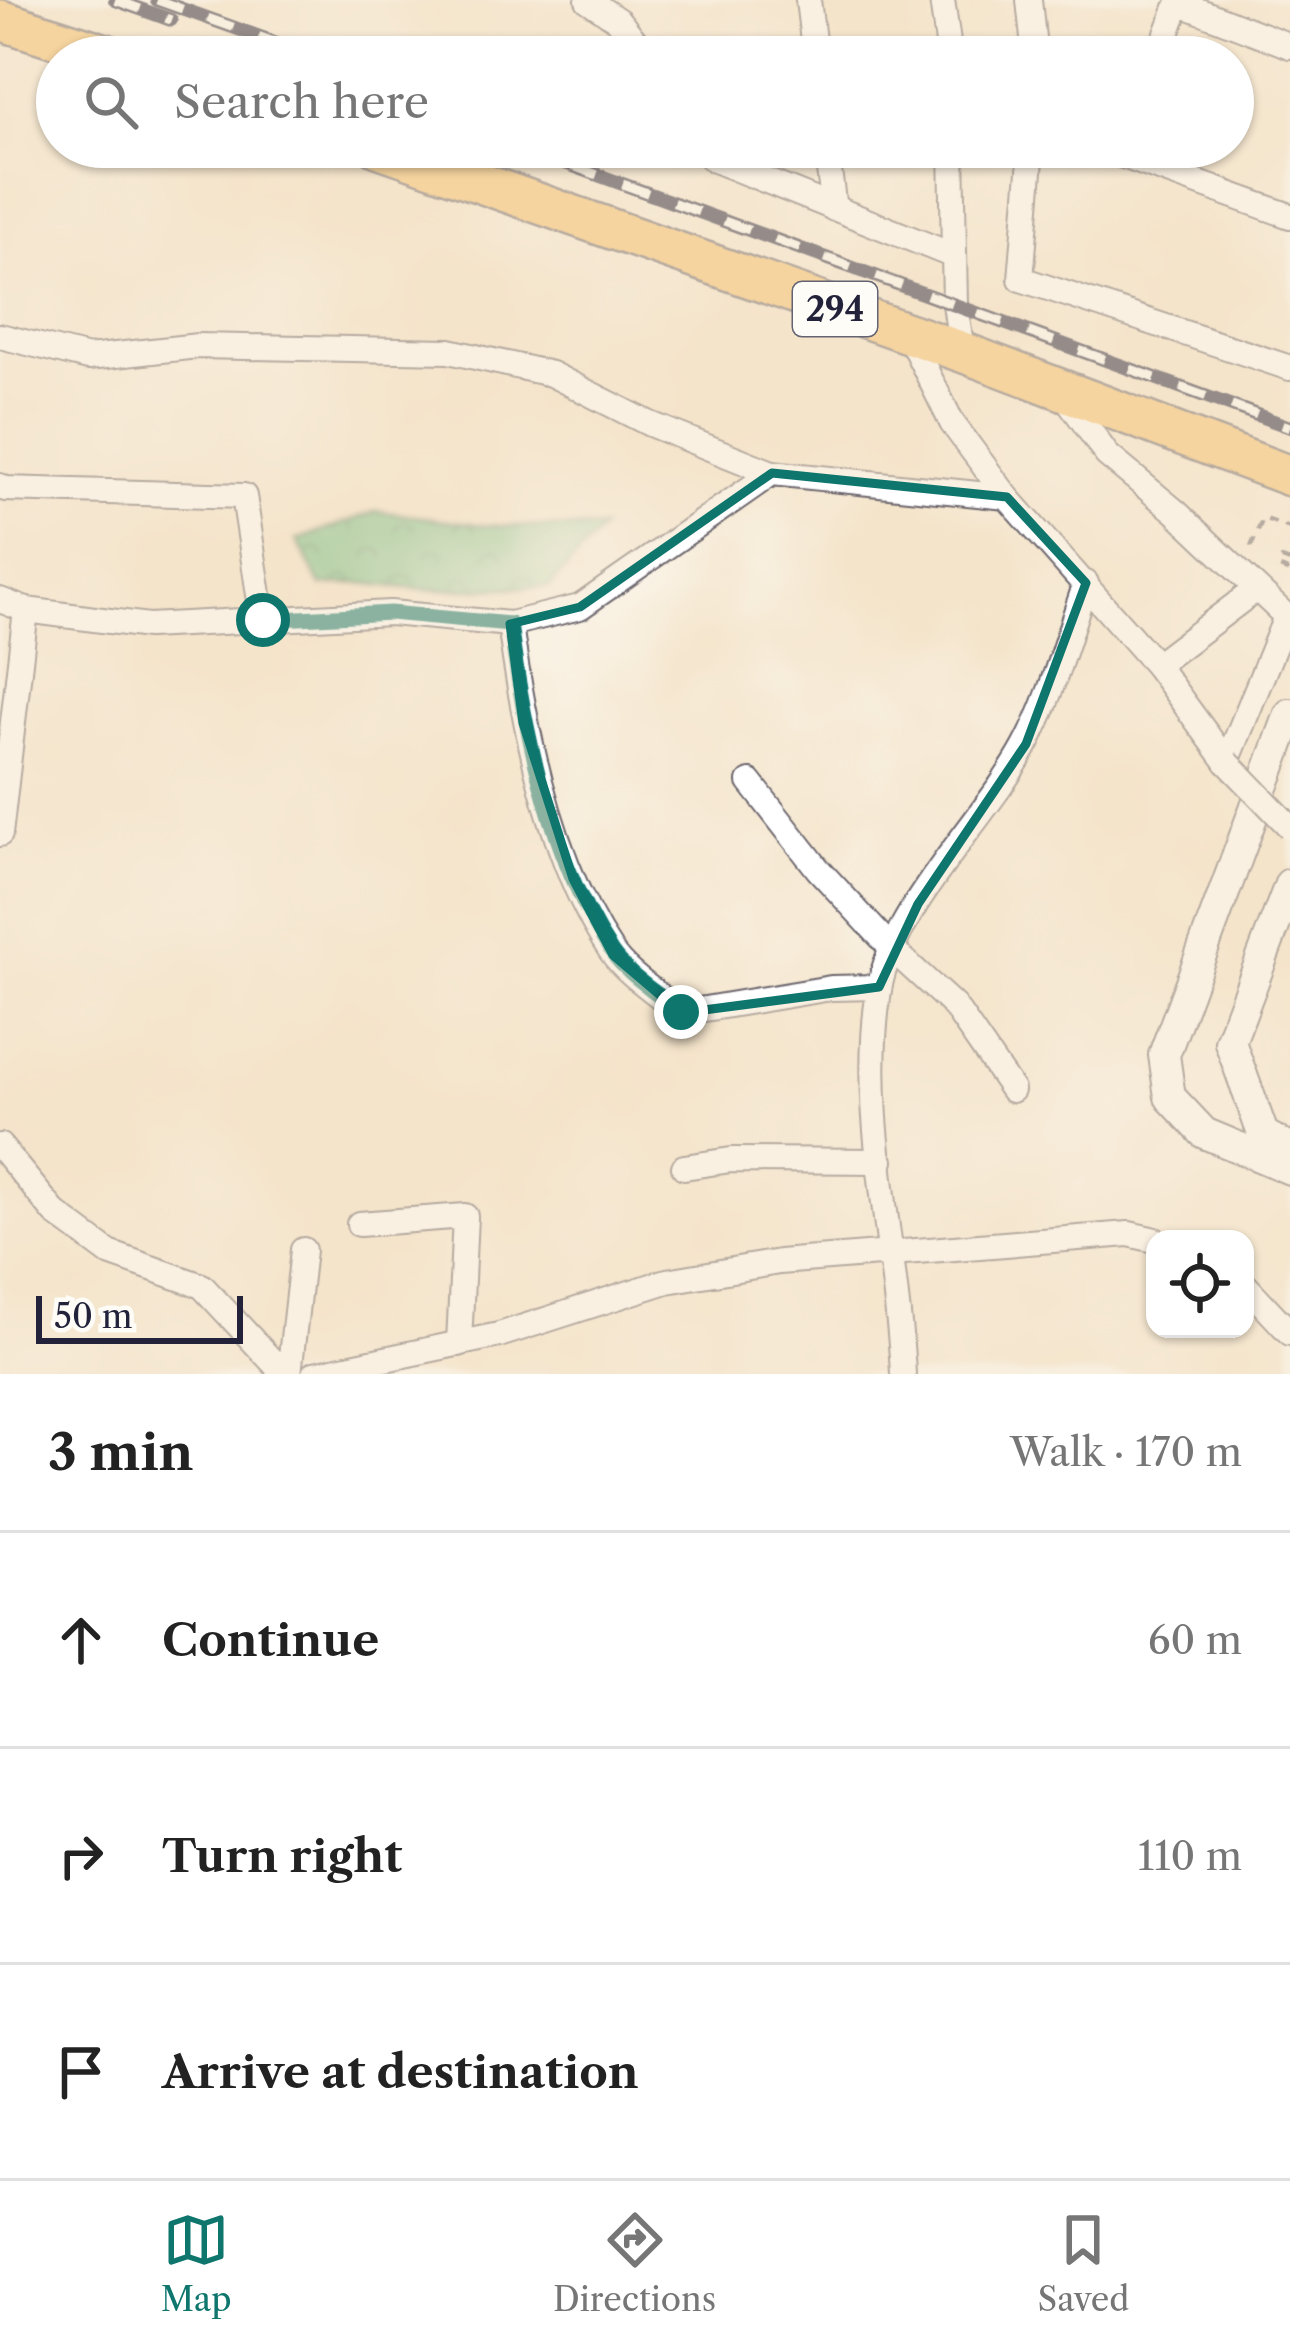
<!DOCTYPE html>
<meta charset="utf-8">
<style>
body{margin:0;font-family:"Libre Caslon Text",serif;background:#f6f6f6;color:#222}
.controls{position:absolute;right:36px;bottom:36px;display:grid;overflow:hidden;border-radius:24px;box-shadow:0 3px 9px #0004}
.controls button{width:108px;height:108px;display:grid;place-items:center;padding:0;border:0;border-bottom:3px solid #e0e0e0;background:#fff;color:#222;font:60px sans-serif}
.scale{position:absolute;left:36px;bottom:30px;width:207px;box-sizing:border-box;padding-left:12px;border:6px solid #22223b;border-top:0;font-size:33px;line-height:42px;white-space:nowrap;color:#22223b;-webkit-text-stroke:9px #fdfcf7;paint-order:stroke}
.stop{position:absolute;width:36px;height:36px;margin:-27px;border:9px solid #0f766e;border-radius:50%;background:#fff}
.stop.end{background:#0f766e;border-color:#fff;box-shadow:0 3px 12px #0008}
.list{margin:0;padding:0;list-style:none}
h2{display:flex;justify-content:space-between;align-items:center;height:156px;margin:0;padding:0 48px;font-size:51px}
h2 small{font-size:39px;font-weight:400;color:#767676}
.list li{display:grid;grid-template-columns:78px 1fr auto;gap:36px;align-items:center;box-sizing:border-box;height:216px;padding:0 48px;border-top:3px solid #e0e0e0}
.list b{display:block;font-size:45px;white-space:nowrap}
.list em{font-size:39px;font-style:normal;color:#767676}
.icon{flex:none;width:66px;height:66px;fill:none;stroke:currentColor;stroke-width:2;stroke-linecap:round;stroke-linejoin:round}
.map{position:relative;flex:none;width:1290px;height:1374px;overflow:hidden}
.search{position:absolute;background:#fff;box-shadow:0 3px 9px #0004;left:36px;right:36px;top:36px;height:132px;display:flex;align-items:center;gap:30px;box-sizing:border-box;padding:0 42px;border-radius:66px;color:#767676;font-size:45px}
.sheet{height:804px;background:#fff}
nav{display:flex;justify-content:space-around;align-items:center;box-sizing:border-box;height:168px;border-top:3px solid #e0e0e0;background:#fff;font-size:33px;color:#767676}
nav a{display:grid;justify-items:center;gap:6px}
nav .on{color:#0f766e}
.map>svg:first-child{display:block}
.forest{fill:url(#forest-crowns);stroke:#4b7060;stroke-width:3}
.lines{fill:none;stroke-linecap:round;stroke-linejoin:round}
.minor-casing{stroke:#6c666d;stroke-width:28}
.tertiary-casing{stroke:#6c666d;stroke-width:34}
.trunk-casing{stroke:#6c666d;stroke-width:44}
.path{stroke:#6c666d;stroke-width:4.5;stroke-dasharray:9 9;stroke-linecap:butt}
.minor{stroke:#fff;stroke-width:24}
.tertiary{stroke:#fff;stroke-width:30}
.trunk{stroke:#f6c06b;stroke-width:39}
.rail-casing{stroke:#22223b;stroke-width:14}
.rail{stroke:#fdfcf7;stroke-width:9;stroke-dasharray:27;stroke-linecap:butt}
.minor-bridge-casing{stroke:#6c666d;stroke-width:28;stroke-linecap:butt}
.minor-bridge{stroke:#fff;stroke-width:24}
.route{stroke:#0f766e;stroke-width:15}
.marked{fill:none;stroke:#0f766e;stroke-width:9;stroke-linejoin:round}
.labels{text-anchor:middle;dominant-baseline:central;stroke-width:10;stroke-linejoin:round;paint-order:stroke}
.shield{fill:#fdfcf7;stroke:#646373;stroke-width:3}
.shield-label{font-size:33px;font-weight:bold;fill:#22223b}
</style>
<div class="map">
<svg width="1290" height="1374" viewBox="0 0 1290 1374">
<defs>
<pattern id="forest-crowns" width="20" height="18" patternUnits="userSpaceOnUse" patternTransform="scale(3)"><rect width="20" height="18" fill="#74be86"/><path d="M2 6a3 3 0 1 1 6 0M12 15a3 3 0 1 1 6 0" fill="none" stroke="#5f9a6f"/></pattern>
</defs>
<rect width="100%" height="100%" fill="#fdfcf7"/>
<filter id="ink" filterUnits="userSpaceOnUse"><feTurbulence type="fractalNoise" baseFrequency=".00833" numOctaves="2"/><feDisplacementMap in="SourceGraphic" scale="24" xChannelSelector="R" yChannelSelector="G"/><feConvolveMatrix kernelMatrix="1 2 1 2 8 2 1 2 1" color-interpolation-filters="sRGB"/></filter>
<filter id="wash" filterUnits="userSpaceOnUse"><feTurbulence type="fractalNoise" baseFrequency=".004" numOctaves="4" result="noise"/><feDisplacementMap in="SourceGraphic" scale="48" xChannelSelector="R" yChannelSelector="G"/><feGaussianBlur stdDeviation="2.7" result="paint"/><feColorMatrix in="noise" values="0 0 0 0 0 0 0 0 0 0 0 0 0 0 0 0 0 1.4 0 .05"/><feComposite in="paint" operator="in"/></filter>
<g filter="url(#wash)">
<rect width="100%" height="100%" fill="#f4e4ca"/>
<path class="forest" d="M377 511 483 525 602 529 550 587 425 590 360 583 321 586 297 540Z"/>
</g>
<g filter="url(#ink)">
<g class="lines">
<defs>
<g id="minor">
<path d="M588 0 619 21 648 57"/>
<path d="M808 0 815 57"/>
<path d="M942 0 950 57"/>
<path d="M1029 0 1035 57"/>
<path d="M1179 3 1290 46"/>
<path d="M1158 57 1180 0"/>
<path d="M706 147 712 159 954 256"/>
<path d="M826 147 834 209"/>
<path d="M952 147 955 304 962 352"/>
<path d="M1032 147 1021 279 1290 368"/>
<path d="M1098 147 1290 216"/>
<path d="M908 334 952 423 1007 497 1156 665 1227 762"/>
<path d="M0 336 88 358 198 346 449 351 551 374 650 424 772 473"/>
<path d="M1064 394 1107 455 1176 512 1290 620"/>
<path d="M0 486 5 489 244 496 263 621"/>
<path d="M0 600 26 610 148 626 390 613 510 624 580 607 772 473 1007 497"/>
<path d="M510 624C524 729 551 862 611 951 627 975 659 994 681 1013L831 988 879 987"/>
<path d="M1156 665 1255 590"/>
<path d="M1227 762 1286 617"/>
<path d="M750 782 818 869 893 950 954 1006 1012 1090"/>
<path d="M0 834 26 610"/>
<path d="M0 1146 55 1213 109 1253 202 1286 284 1374"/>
<path d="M684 1167 731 1160 881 1161"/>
<path d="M359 1224 465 1216 459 1344"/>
<path d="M1245 1285 1290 1333"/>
<path d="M289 1374 303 1250"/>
<path d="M314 1374 499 1335 667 1281 779 1262 1129 1234 1155 1240"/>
<path d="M903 1374C897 1248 859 1116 879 990 892 909 986 819 1025 747 1052 697 1067 636 1086 583"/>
</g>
<g id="tertiary">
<path d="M1290 714 1164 1055 1170 1097 1204 1133 1290 1169"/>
<path d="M1290 884 1230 1042 1263 1134 1290 1149"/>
</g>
<g id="trunk">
<path d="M0 20 115 57"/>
<path d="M378 147 962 352 1290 476"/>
</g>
</defs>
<use href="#minor" class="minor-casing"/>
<use href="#tertiary" class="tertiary-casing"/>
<use href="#trunk" class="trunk-casing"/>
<g class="path">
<path d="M1251 547 1263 518 1290 528"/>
<path d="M1290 562 1282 559 1280 568 1290 572"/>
</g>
<use href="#minor" class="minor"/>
<use href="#tertiary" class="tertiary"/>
<use href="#trunk" class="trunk"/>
<defs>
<g id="rail">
<path d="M115 0 171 20"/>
<path d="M157 0 316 57"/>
<path d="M521 147 1290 427"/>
</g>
</defs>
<use href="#rail" class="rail-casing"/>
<use href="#rail" class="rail"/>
<defs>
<path id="minor-bridge" d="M1227 762 1290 827"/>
</defs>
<use href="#minor-bridge" class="minor-bridge-casing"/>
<use href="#minor-bridge" class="minor-bridge"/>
</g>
</g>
<g class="lines" filter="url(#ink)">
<path class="route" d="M263 620 390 613 510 624C524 730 551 861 611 951 627 975 659 994 681 1012"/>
</g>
<path d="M0 0H1290V1374H0ZM772 473 1007 497 1086 583 1026 744 918 904 879 987 681 1013 613 955 573 879 523 723 510 624 580 607Z" fill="#f4e4ca" fill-opacity=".55" fill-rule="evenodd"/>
<path class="marked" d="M772 473 1007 497 1086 583 1026 744 918 904 879 987 681 1013 613 955 573 879 523 723 510 624 580 607Z"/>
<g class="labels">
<rect class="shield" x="793" y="282" width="84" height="54" rx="9"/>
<g class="shield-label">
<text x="835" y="309">294</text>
</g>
</g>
</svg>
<div class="controls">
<button><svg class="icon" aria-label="locate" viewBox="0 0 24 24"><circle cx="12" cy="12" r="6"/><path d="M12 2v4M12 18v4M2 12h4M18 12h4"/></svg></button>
</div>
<div class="scale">50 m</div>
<div class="stop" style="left:263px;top:620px"></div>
<div class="stop end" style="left:681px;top:1012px"></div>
<div class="search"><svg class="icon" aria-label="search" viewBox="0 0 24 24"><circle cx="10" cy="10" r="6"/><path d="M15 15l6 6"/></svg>Search here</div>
</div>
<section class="sheet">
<h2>3 min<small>Walk · 170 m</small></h2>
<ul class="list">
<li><svg class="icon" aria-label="ahead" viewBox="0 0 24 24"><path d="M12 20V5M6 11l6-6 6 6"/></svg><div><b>Continue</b></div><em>60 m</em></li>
<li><svg class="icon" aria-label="right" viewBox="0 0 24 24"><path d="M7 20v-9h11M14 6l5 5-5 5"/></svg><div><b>Turn right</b></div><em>110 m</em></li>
<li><svg class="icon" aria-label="arrive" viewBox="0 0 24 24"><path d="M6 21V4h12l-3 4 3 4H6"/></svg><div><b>Arrive at destination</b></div></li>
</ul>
</section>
<nav>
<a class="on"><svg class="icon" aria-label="map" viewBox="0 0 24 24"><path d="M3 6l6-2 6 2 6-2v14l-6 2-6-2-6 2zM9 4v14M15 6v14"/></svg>Map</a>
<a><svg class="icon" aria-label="directions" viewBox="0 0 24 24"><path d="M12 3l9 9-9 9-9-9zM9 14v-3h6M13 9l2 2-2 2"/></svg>Directions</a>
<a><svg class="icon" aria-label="saved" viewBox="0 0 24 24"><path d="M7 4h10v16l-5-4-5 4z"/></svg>Saved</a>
</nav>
